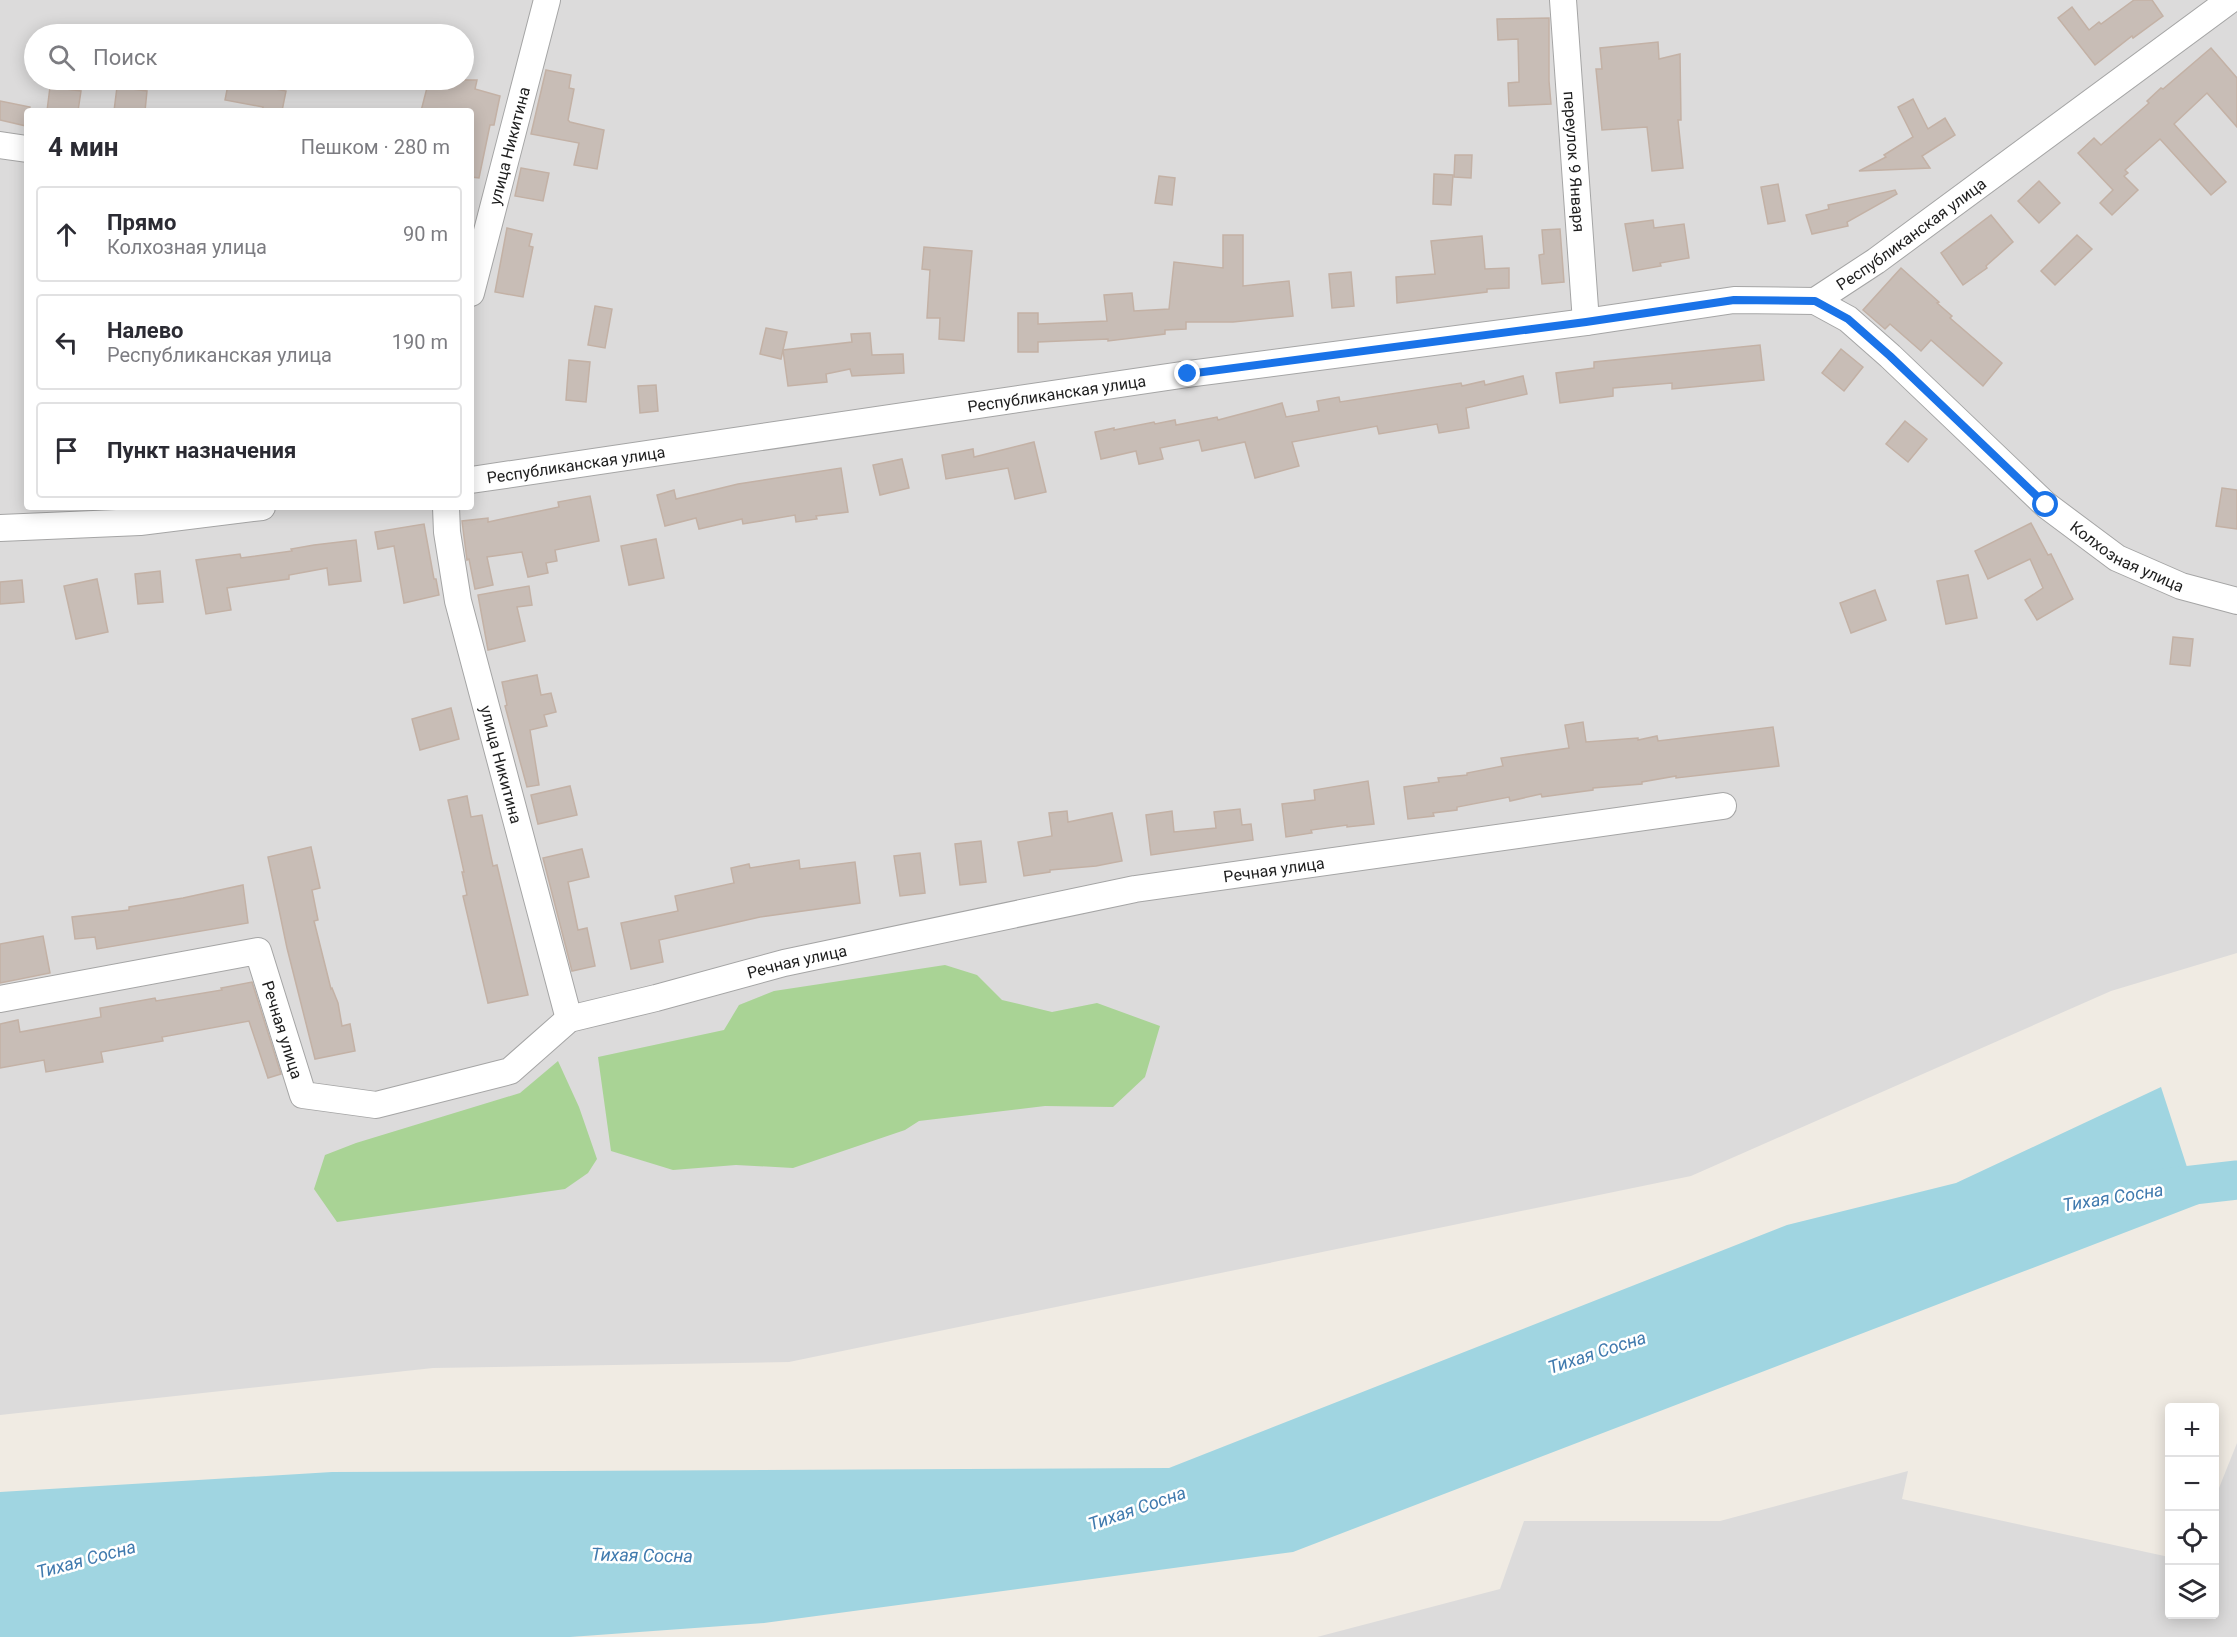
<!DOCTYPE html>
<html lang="ru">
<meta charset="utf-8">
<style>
body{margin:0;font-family:Roboto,sans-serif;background:#f7f7f7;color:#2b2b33}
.controls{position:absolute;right:18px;bottom:18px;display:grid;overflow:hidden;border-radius:6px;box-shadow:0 3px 15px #0003}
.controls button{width:54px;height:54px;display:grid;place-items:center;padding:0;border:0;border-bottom:2px solid #e1e1e2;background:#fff;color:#2b2b33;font:30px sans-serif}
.stop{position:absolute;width:18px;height:18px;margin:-14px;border:4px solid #1a73e8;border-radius:50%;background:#fff}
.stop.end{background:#1a73e8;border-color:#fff;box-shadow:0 2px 6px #0008}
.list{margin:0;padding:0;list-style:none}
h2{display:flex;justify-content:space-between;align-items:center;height:78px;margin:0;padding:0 24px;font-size:26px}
h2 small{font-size:20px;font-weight:400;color:#7c7c81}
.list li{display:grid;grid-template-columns:39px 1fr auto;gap:18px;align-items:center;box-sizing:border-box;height:96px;margin:0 12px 12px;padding:0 12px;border:2px solid #e1e1e2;border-radius:6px}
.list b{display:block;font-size:22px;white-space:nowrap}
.list p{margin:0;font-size:20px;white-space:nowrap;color:#7c7c81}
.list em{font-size:20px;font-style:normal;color:#7c7c81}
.icon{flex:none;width:33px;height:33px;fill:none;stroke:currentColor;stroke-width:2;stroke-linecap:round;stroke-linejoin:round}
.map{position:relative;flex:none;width:2237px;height:1637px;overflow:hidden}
.search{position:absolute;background:#fff;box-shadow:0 3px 15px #0003;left:24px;top:24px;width:450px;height:66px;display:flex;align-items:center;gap:15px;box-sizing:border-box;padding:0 21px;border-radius:33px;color:#7c7c81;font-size:22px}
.panel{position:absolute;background:#fff;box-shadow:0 3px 15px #0003;left:24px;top:108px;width:450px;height:402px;border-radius:6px}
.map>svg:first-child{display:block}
.residential{fill:#dcdbdb;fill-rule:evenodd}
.forest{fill:#a9d395}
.water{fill:#a0d5e1}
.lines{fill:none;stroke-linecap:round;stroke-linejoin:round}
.river{stroke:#a0d5e1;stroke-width:39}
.building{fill:#c8bdb6;stroke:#c3b1a5;stroke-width:1.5}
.minor-casing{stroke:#a5a5a5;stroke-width:28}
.minor{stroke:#fff;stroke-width:26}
.route{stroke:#1a73e8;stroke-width:8}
.labels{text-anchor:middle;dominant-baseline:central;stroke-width:5;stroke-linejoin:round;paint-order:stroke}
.street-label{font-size:16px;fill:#1e1e1e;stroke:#fff}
.water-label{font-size:18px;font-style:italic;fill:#407aae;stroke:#fff}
</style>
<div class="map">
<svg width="2237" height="1637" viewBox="0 0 2237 1637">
<rect width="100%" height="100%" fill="#f0ebe3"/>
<g class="residential">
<path d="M0 0H2237V953L2111 991 1691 1176 789 1362 433 1368 0 1415ZM34 34H464V80H34ZM27 111H471V507H27Z"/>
<path d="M2237 1443V1637H1317L1500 1589 1524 1521H1720L1908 1471 1902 1499 2169 1557 2170 1614H2214L2215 1498Z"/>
</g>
<g class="forest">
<path d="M945 965 977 975 1002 1000 1052 1012 1097 1003 1160 1026 1145 1077 1113 1107 1045 1106 919 1121 905 1130 793 1168 736 1165 673 1170 611 1151 598 1057 724 1030 739 1005 774 991Z"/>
<path d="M558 1061 579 1107 597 1159 588 1173 565 1189 337 1222 314 1189 325 1155 356 1143 520 1093Z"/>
</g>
<path class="water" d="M2161 1087 2199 1204 1293 1552 764 1623 570 1637H0V1492L332 1472 1169 1468 1787 1225 1956 1183Z"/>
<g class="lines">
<path class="river" d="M2140 1191 2237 1180"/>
</g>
<g class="building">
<path d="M2134 0H2152L2163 16 2133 38 2132 36 2095 65 2058 18 2072 7 2089 30 2099 22 2101 24Z"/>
<path d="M1549 18V81L1551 104 1509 106 1508 83 1519 82 1518 39 1498 40 1497 19Z"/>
<path d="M1658 42 1659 59 1680 54 1681 120H1678L1683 168 1652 171 1647 127 1602 130 1596 69H1602L1600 48Z"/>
<path d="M2211 48 2237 78V127L2207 93 2174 124 2226 182 2211 195 2160 139 2125 170 2128 173 2124 176 2138 190 2112 215 2100 203 2113 190 2078 153 2094 138 2101 145 2149 103 2147 101 2161 88 2163 89Z"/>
<path d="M546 70 571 75 569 88 574 89 568 120 570 122 604 130 597 169 574 165 579 143 531 134Z"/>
<path d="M229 80 286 91 282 111H262L263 107 225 100Z"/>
<path d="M429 80H477L475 89 500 96 494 125H490L479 178 471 177V111H421Z"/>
<path d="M50 87 81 91 78 111H47Z"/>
<path d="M117 87 147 91 145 111H114Z"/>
<path d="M1913 99 1928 129 1945 118 1955 135 1922 156 1930 168 1859 171 1886 157 1884 155 1913 137 1898 107Z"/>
<path d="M0 101 30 107 29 111H27L26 126 0 120Z"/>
<path d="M1455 155H1472L1471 178 1454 177Z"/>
<path d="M521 168 549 173 543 201 515 196Z"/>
<path d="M1434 174 1453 175 1451 205 1433 204Z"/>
<path d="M1159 176 1175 178 1172 205 1155 203Z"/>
<path d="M2039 181 2060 203 2039 223 2018 201Z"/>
<path d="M1778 184 1785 221 1768 224 1761 187Z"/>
<path d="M1895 190 1897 194 1847 222 1848 226 1812 234 1806 215 1829 209 1828 205Z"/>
<path d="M1991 215 2013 242 1986 266 1987 268 1963 285 1941 253Z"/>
<path d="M1653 220 1654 228 1684 224 1689 258 1660 263 1661 266 1633 271 1625 224Z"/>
<path d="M507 228 532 234 529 246 533 247 523 297 495 292Z"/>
<path d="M1560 229 1564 282 1542 284 1539 255 1544 254 1542 230Z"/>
<path d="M1223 235H1243V286L1289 281 1293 316 1233 322H1186V329L1165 330V334L1108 341V339L1038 342V352H1018V313H1038V324L1107 321 1104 295 1132 293 1134 311 1169 309 1174 262 1223 268Z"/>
<path d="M2077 235 2092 249 2055 285 2041 271Z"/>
<path d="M1482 236 1485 269 1509 268V288L1487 289V292L1397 303 1396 277 1435 274 1431 241Z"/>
<path d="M924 247 972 251 964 341 939 339 940 318H927L930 270 922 269Z"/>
<path d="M1901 268 1939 302 1937 303 1952 316 1950 318 2002 363 1983 386 1931 340 1921 351 1890 324 1885 329 1863 310Z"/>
<path d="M1351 272 1354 306 1332 308 1329 274Z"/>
<path d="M595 306 612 309 605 348 588 345Z"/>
<path d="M766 328 787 332 781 359 760 354Z"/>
<path d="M870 333 872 355 903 354 904 373 852 376 850 369 826 374 827 382 788 386 783 350 852 342 851 334Z"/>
<path d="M1760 345 1764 380 1672 389V383L1613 388V396L1560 403 1556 373 1594 368V362Z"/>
<path d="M1841 349 1863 367 1844 391 1822 373Z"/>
<path d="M569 360 590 362 586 402 566 400Z"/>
<path d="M1523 376 1527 394 1466 408 1469 428 1439 433 1437 424 1379 434 1377 426 1292 442 1299 466 1255 478 1245 442 1202 451 1199 440 1160 448 1163 459 1139 464 1136 451 1101 459 1095 432 1114 428V430L1154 422 1155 424 1175 420 1176 425 1217 417 1218 420 1282 403 1286 417 1319 411 1317 401 1339 397 1340 402 1461 383 1462 386 1484 381 1485 385Z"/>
<path d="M656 385 658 411 640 413 638 386Z"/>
<path d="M1905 421 1927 439 1908 462 1886 444Z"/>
<path d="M1034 442 1046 492 1015 499 1008 468 946 479 942 455 973 449 974 457Z"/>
<path d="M902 459 909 488 880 495 873 465Z"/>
<path d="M841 468 848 512 816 516 817 519 796 522 795 515 743 524 742 519 699 529 696 518 665 526 657 495 674 490 676 499 738 484Z"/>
<path d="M2222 488 2237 490V529L2216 526Z"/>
<path d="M590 496 599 541 555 550 557 561 546 563 548 573 528 577 522 552 487 557 493 585 475 589 469 559 467 560 462 521 488 518V522L559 507 558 502Z"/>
<path d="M2031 523 2048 555 2051 554 2073 599 2037 620 2025 600 2043 588 2030 559 1988 579 1975 551Z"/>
<path d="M424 524 434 579H436L439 595 404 603 394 546 378 549 375 532Z"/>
<path d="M656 539 664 578 629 585 621 546Z"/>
<path d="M356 540 361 581 329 585 327 568 289 575V579L227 588 231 610 206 614 196 560 240 554 241 558 292 551 291 549 314 545Z"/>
<path d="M160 571 163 602 138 604 135 574Z"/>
<path d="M1968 575 1977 618 1946 624 1937 581Z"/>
<path d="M97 579 108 632 76 639 64 586Z"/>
<path d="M22 580 24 602 0 604V582Z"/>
<path d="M529 586 532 605 517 607 525 641 488 650 478 595Z"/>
<path d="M1875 590 1886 620 1851 633 1840 603Z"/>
<path d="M2173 637 2193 639 2190 666 2170 664Z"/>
<path d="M537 675 541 695 551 693 556 712 544 715 547 726 530 730 539 785 527 787 505 706 507 705 502 682Z"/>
<path d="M451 708 459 739 420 750 412 719Z"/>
<path d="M1583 722 1586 742 1638 738V740L1657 736 1658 741 1773 727 1779 766 1676 778V776L1642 782V784L1593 788V790L1542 797 1541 794 1510 801 1509 797 1457 807V810L1433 813 1434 816 1408 819 1404 787 1439 782 1438 778 1467 775V773L1503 766 1501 758 1569 748 1565 725Z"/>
<path d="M1368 781 1374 824 1347 827V825L1311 830 1312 833 1286 837 1282 804 1315 800 1314 790Z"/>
<path d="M570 786 577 815 538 824 531 795Z"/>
<path d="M467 796 471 817 482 815 493 866 497 865 528 995 488 1003 463 896 467 895 462 872H464L448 800Z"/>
<path d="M1240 809 1242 825 1251 824 1253 840 1151 855 1146 815 1172 811 1174 832 1216 828 1214 812Z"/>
<path d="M1067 811 1068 822 1112 813 1122 861 1096 866 1050 870V872L1024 876 1018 842 1052 836 1049 813Z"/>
<path d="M981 841 986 882 960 885 955 844Z"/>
<path d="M311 847 320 888 312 890 318 920 314 921 331 989 332 988 338 1003 342 1026 350 1024 355 1051 315 1059 287 948 268 857Z"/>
<path d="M582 849 589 877 568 882 578 930 587 928 595 966 572 971 543 858Z"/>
<path d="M920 853 925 893 900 896 894 856Z"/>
<path d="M799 860 800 869 855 862 860 903 760 917 659 940 663 962 631 969 621 923 678 911 675 896 734 883 731 868 749 864 750 868Z"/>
<path d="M243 885 248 923 97 949 95 937 75 939 72 917 129 910V907L183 898Z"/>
<path d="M43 936 50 973 0 983V944Z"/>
<path d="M252 982 281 1074 268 1078 249 1021 162 1037 163 1041 101 1052 103 1062 46 1072 44 1060 0 1068V1024L18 1020 20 1032 101 1017 100 1008 155 998 156 1001 222 990 221 988Z"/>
</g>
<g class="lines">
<defs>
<g id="minor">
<path id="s1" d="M1563 0 1586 322"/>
<path d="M0 145 27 149"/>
<path id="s2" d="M471 293 547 0"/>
<path id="s3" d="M1815 301 1848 319 1890 356 2046 505 2117 558 2181 586 2237 601"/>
<path id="s4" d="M471 480 1188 374 1586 322 1734 300 1815 301 1876 261 2230 0"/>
<path id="s5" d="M446 507 447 532 458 601 569 1019"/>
<path d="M0 528 140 522 262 507"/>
<path id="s6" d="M0 999 258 951 303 1095 376 1105 510 1071 569 1019 656 998 784 963 1135 889 1723 806"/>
</g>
</defs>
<use href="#minor" class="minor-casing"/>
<use href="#minor" class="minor"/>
</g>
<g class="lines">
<path class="route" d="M1188 374 1586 322 1734 300 1815 301 1848 319 1890 356 2046 505"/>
</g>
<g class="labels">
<g class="street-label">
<text stroke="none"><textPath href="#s2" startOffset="152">улица Никитина</textPath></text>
<text stroke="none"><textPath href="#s1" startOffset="162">переулок 9 Января</textPath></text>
<text stroke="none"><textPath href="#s4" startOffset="1474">Республиканская улица</textPath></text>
<text stroke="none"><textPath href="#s4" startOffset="592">Республиканская улица</textPath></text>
<text stroke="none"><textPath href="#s4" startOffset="106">Республиканская улица</textPath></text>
<text stroke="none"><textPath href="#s3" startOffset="406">Колхозная улица</textPath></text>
<text stroke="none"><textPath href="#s5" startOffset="264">улица Никитина</textPath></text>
<text stroke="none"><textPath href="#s6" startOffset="1425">Речная улица</textPath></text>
<text stroke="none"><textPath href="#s6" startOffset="939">Речная улица</textPath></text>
<text stroke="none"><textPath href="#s6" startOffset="345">Речная улица</textPath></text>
</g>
<g class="water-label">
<text transform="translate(2113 1197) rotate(-9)">Тихая Сосна</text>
<text transform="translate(1597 1352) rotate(-18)">Тихая Сосна</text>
<text transform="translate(1137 1508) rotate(-19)">Тихая Сосна</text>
<text transform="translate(642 1555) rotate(1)">Тихая Сосна</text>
<text transform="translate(86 1559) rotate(-15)">Тихая Сосна</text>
</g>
</g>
</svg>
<div class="controls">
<button>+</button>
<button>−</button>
<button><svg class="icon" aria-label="locate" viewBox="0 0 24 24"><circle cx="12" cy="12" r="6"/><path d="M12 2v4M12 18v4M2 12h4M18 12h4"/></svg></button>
<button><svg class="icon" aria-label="layers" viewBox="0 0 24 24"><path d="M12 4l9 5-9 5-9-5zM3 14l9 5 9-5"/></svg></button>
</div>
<div class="stop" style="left:2046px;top:505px"></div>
<div class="stop end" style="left:1188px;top:374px"></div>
<div class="search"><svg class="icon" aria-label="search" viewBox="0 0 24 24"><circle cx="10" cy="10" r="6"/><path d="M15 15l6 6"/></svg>Поиск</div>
<section class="panel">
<h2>4 мин<small>Пешком · 280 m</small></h2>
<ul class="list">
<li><svg class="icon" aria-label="ahead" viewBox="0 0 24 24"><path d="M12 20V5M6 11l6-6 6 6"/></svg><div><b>Прямо</b><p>Колхозная улица</p></div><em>90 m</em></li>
<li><svg class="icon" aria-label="left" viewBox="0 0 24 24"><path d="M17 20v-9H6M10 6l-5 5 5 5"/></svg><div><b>Налево</b><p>Республиканская улица</p></div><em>190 m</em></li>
<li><svg class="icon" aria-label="arrive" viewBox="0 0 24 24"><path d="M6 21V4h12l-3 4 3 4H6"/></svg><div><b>Пункт назначения</b></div></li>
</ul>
</section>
</div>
